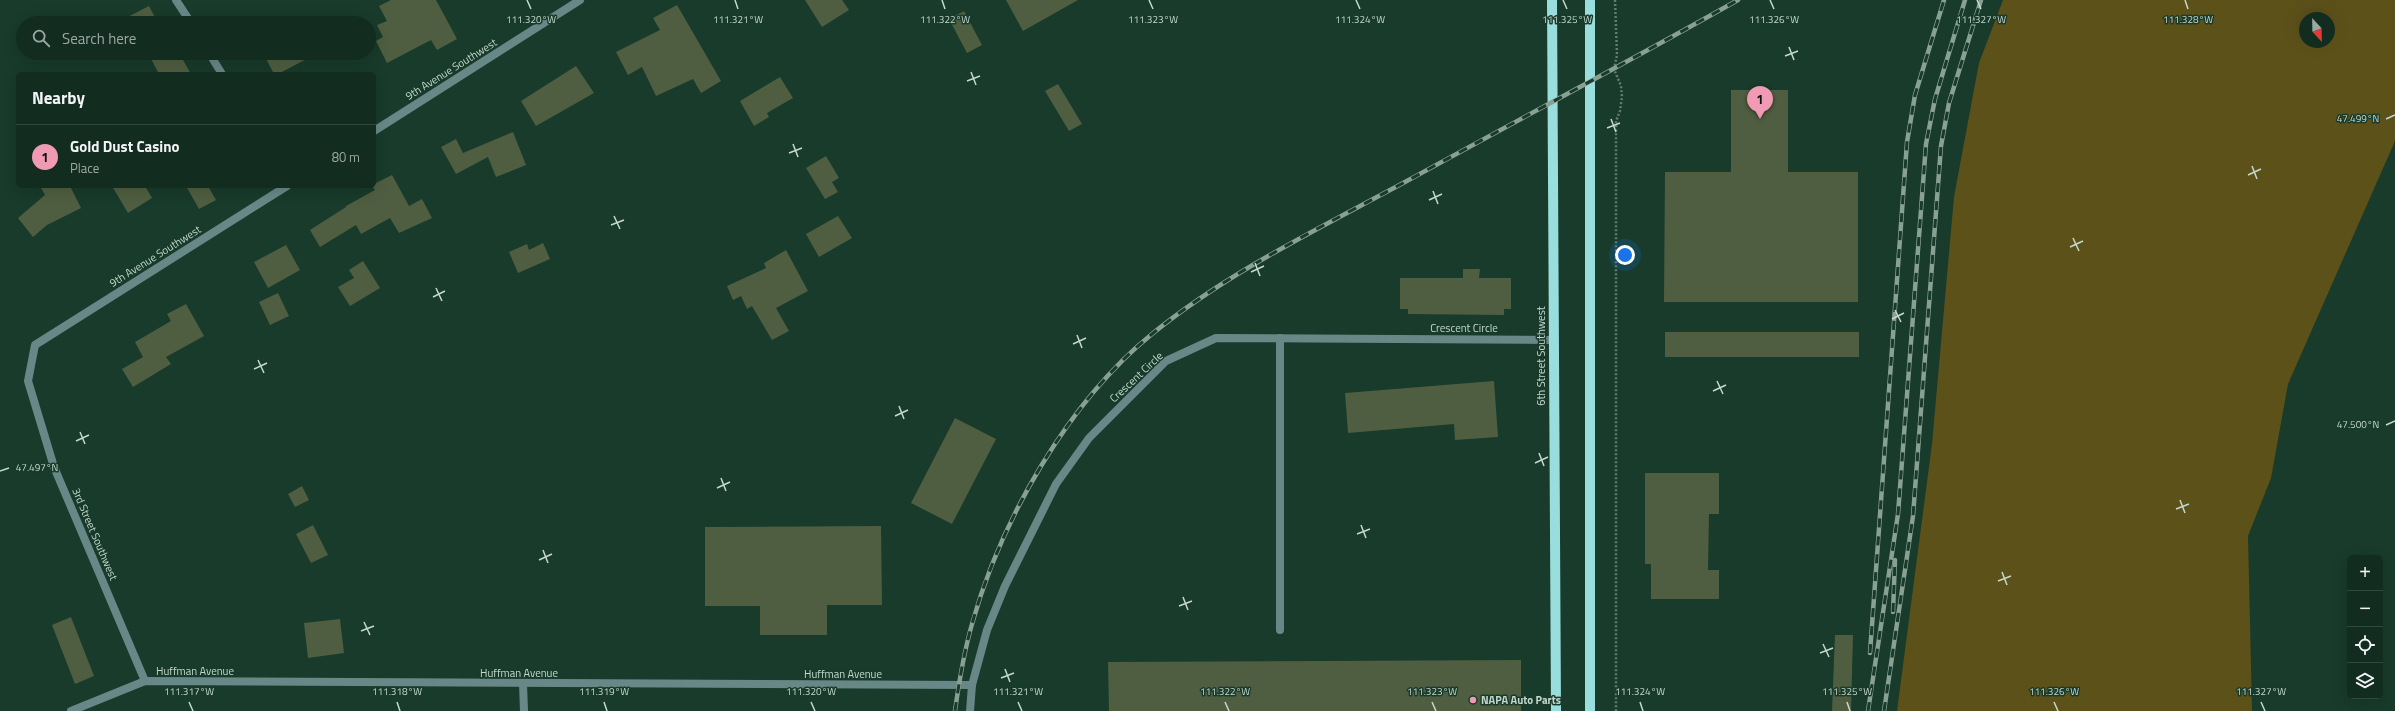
<!DOCTYPE html>
<meta charset="utf-8">
<style>
body{margin:0;font-family:"Titillium Web",sans-serif;background:#1b3429;color:#f1f3f6}
.controls{position:absolute;right:12px;bottom:12px;display:grid;overflow:hidden;border-radius:6px;box-shadow:0 4px 16px #0002}
.controls button{width:36px;height:36px;display:grid;place-items:center;padding:0;border:0;border-bottom:1px solid #31483e;background:#122c20;color:#f1f3f6;font:20px sans-serif}
.compass{position:absolute;left:2299px;top:12px;width:36px;height:36px;border-radius:50%;background:#122c20;box-shadow:0 4px 16px #0002;rotate:158deg}
.you{position:absolute;left:1625px;top:255px;width:14px;height:14px;margin:-10px;border:3px solid #fff;border-radius:50%;background:#1a73e8;box-shadow:0 0 0 6px #1a73e833}
.badge{display:grid;place-items:center;width:26px;height:26px;border-radius:50%;background:#f09ab5;color:#111;font-size:13px;font-weight:700}
.pin{position:absolute;translate:-50% -33px;filter:drop-shadow(0 1px 2px #0008)}
.pin::after{content:'';position:absolute;top:21px;width:14px;height:12px;background:inherit;clip-path:polygon(0 0,100% 0,50% 100%)}
.list{margin:0;padding:0;list-style:none}
h2{display:flex;justify-content:space-between;align-items:center;height:52px;margin:0;padding:0 16px;font-size:17px}
h2 small{font-size:13px;font-weight:400;color:#9ca7a5}
.list li{display:grid;grid-template-columns:26px 1fr auto;gap:12px;align-items:center;box-sizing:border-box;height:64px;padding:0 16px;border-top:1px solid #31483e}
.list b{display:block;font-size:15px;white-space:nowrap}
.list p{margin:0;font-size:13px;white-space:nowrap;color:#9ca7a5}
.list em{font-size:13px;font-style:normal;color:#9ca7a5}
.icon{flex:none;width:22px;height:22px;fill:none;stroke:currentColor;stroke-width:2;stroke-linecap:round;stroke-linejoin:round}
.map{position:relative;flex:none;width:2395px;height:711px;overflow:hidden}
.search{position:absolute;background:#122c20;box-shadow:0 4px 16px #0002;left:16px;top:16px;width:360px;height:44px;display:flex;align-items:center;gap:10px;box-sizing:border-box;padding:0 14px;border-radius:22px;color:#9ca7a5;font-size:15px}
.panel{position:absolute;background:#122c20;box-shadow:0 4px 16px #0002;left:16px;top:72px;width:360px;height:116px;border-radius:6px}
.map>svg:first-child{display:block}
.green{fill:#5d511a;fill-rule:evenodd}
.building{fill:#4f5e40}
.lines{fill:none;stroke-linecap:round;stroke-linejoin:round}
.path{stroke:#627e71;stroke-width:2.5;stroke-dasharray:2 2;stroke-linecap:butt}
.service{stroke:#688887;stroke-width:8}
.minor{stroke:#688887;stroke-width:8}
.primary{stroke:#99dedd;stroke-width:10}
.rail-casing{stroke:#89a195;stroke-width:4.5}
.rail{stroke:#183b2b;stroke-width:3;stroke-dasharray:9;stroke-linecap:butt}
.ticks{fill:none;stroke:#c5d8ce;stroke-width:1.5}
.poi-dot{fill:#f09ab5;stroke:#183b2b;stroke-width:1.5}
.labels{text-anchor:middle;dominant-baseline:central;stroke-width:3;stroke-linejoin:round;paint-order:stroke}
.street-label{font-size:11px;fill:#c5d8ce;stroke:#183b2b}
.poi-label{font-size:11px;font-weight:bold;fill:#c5d8ce;stroke:#183b2b;text-anchor:start}
.ticks-label{font-size:10px;text-anchor:middle;fill:#c5d8ce;stroke:#183b2b;stroke-width:3;stroke-linejoin:round;paint-order:stroke}
</style>
<div class="map">
<svg width="2395" height="711" viewBox="0 0 2395 711">
<rect width="100%" height="100%" fill="#183b2b"/>
<path class="green" d="M2003 0H2395V141L2288 384 2271 478 2248 536 2252 711H1897L1932 444 1954 197 1979 63ZM2305 18H2329V42H2305Z"/>
<g class="building">
<path d="M391 0H436L457 39 437 50 431 40 387 63 376 41 383 37 377 25 387 21 379 6Z"/>
<path d="M805 0H842L849 10 822 27Z"/>
<path d="M1006 0H1078L1023 31Z"/>
<path d="M677 5 721 81 701 93 693 79 656 96 642 67 628 75 616 52 660 30 653 18Z"/>
<path d="M149 6 158 23H116Z"/>
<path d="M964 11 982 45 967 53 949 19Z"/>
<path d="M148 53H179L191 74H159Z"/>
<path d="M263 53H318L278 74H274Z"/>
<path d="M576 66 594 93 536 126 521 101Z"/>
<path d="M780 77 793 98 767 113 769 117 754 126 740 101Z"/>
<path d="M1058 84 1082 124 1069 131 1045 91Z"/>
<path d="M1731 90H1788V172H1858V302H1664L1665 172H1731Z"/>
<path d="M513 132 526 165 496 177 488 157 456 174 441 147 456 139 463 153Z"/>
<path d="M826 156 839 178 832 182 838 192 825 199 806 168Z"/>
<path d="M392 175 409 206 422 199 432 218 399 233 390 218 361 234 356 225 320 247 310 230 346 207V206L375 190 372 186 374 184Z"/>
<path d="M40 186H70L81 208 47 225 33 237 18 218 45 195Z"/>
<path d="M112 186H145L152 198 128 213Z"/>
<path d="M186 186H208L216 200 199 209Z"/>
<path d="M838 216 852 238 819 257 806 234Z"/>
<path d="M543 243 550 259 518 273 509 252 527 244 529 250Z"/>
<path d="M286 245 300 270 268 288 254 262Z"/>
<path d="M786 250 808 291 776 308 789 331 772 340 752 306 747 309 741 296 733 300 727 286 766 268 764 263Z"/>
<path d="M363 261 380 288 350 306 338 287 354 278 349 270Z"/>
<path d="M1463 269H1480L1479 278H1511V309H1504V315L1408 314V309H1400V278H1463Z"/>
<path d="M278 293 289 316 270 325 259 302Z"/>
<path d="M186 304 204 336 166 357 171 364 133 387 122 369 143 357 135 342 171 321 167 314Z"/>
<rect x="1665" y="332" width="194" height="25"/>
<path d="M1494 381 1498 437 1455 440 1454 424 1348 433 1345 393Z"/>
<path d="M955 418 996 439 952 524 911 503Z"/>
<path d="M1645 473H1719V514H1709L1708 570H1719V599H1651V564H1645Z"/>
<path d="M302 486 309 500 295 507 288 494Z"/>
<path d="M313 525 328 555 311 563 296 534Z"/>
<path d="M881 526 882 605H827V635H760V606H705V527Z"/>
<path d="M71 617 94 676 75 684 52 625Z"/>
<path d="M340 619 344 653 308 658 304 623Z"/>
<path d="M1835 635H1853L1851 711H1832Z"/>
<path d="M1521 660V711H1109L1108 662Z"/>
</g>
<g class="lines">
<path class="path" d="M1615 0 1617 55 1614 69 1621 86 1622 97 1620 111 1616 121V711"/>
<path class="service" d="M1280 338V630"/>
<g class="minor">
<path d="M176 0 191 23"/>
<path d="M209 53 222 74"/>
<path d="M374 131 580 0"/>
<path d="M145 681 54 467 28 381 35 345 287 186"/>
<path d="M523 684 524 711"/>
<path d="M71 711 145 681 972 685"/>
<path d="M970 711 972 685 987 630 1005 586 1056 484 1089 438 1166 361 1216 338 1553 340"/>
</g>
<g class="primary">
<path d="M1552 0 1556 711"/>
<path d="M1590 0V711"/>
</g>
<defs>
<g id="rail">
<path d="M1893 612 1895 560"/>
<path d="M1870 653 1907 142 1915 95 1944 0"/>
<path d="M955 711C959 682 964 652 972 624 1001 520 1068 402 1152 334 1228 272 1320 228 1405 182 1516 121 1628 62 1738 0"/>
<path d="M1868 711 1898 514 1926 144 1935 99 1965 0"/>
<path d="M1884 711 1913 516 1941 146 1949 103 1981 0"/>
</g>
</defs>
<use href="#rail" class="rail-casing"/>
<use href="#rail" class="rail"/>
</g>
<path class="ticks" d="M527 0 531 9M735 0 738 9M942 0 945 9M1149 0 1153 9M1356 0 1360 9M1563 0 1567 9M1770 0 1774 9M1977 0 1981 9M2185 0 2188 9M1789 47 1794 60M1785 56 1798 51M971 72 976 85M967 81 980 76M1611 119 1616 132M2386 119 2395 115M1607 128 1620 123M793 144 798 157M789 153 802 148M2252 166 2257 179M2248 175 2261 169M1433 191 1438 204M1429 200 1442 194M614 216 620 229M611 225 624 220M2073 238 2079 251M2070 247 2083 241M1255 263 1260 276M1251 272 1264 266M436 288 442 301M433 297 445 291M1895 310 1901 322M1892 319 1904 313M1077 335 1082 348M1073 344 1086 338M258 360 264 373M254 369 267 363M1717 381 1723 394M1713 391 1726 385M899 406 904 419M895 416 908 410M2386 425 2395 421M80 432 85 444M76 441 89 435M1539 453 1544 466M1535 463 1548 457M0 471 9 468M721 478 726 491M717 488 730 482M2180 500 2185 513M2176 509 2189 504M1361 525 1366 538M1357 534 1370 529M543 550 548 563M539 560 552 554M2002 572 2007 585M1998 581 2011 576M1183 597 1188 610M1179 606 1192 601M364 622 370 635M361 631 374 626M1823 644 1829 657M1820 653 1833 648M1005 669 1010 682M1001 678 1014 673M189 702 193 711M397 702 400 711M604 702 607 711M811 702 815 711M1018 702 1022 711M1225 702 1229 711M1432 702 1436 711M1640 702 1643 711M1847 702 1850 711M2054 702 2058 711M2261 702 2265 711"/>
<circle class="poi-dot" cx="1473" cy="700" r="4"/>
<g class="labels">
<g class="street-label">
<text transform="translate(451 69) rotate(-32)">9th Avenue Southwest</text>
<text transform="translate(155 256) rotate(-32)">9th Avenue Southwest</text>
<text x="1464" y="328">Crescent Circle</text>
<text transform="translate(1541 356) rotate(-90)">6th Street Southwest</text>
<text transform="translate(1136 377) rotate(-43)">Crescent Circle</text>
<text transform="translate(95 534) rotate(67)">3rd Street Southwest</text>
<text x="195" y="671">Huffman Avenue</text>
<text x="519" y="673">Huffman Avenue</text>
<text x="843" y="674">Huffman Avenue</text>
</g>
<g class="poi-label">
<text x="1481" y="700">NAPA Auto Parts</text>
</g>
</g>
<g class="ticks-label">
<text x="2188" y="23">111.328°W</text>
<text x="945" y="23">111.322°W</text>
<text x="1981" y="23">111.327°W</text>
<text x="531" y="23">111.320°W</text>
<text x="738" y="23">111.321°W</text>
<text x="1153" y="23">111.323°W</text>
<text x="1360" y="23">111.324°W</text>
<text x="1567" y="23">111.325°W</text>
<text x="1774" y="23">111.326°W</text>
<text x="2358" y="122">47.499°N</text>
<text x="2358" y="428">47.500°N</text>
<text x="37" y="471">47.497°N</text>
<text x="189" y="695">111.317°W</text>
<text x="397" y="695">111.318°W</text>
<text x="604" y="695">111.319°W</text>
<text x="811" y="695">111.320°W</text>
<text x="1018" y="695">111.321°W</text>
<text x="1225" y="695">111.322°W</text>
<text x="1432" y="695">111.323°W</text>
<text x="1640" y="695">111.324°W</text>
<text x="1847" y="695">111.325°W</text>
<text x="2054" y="695">111.326°W</text>
<text x="2261" y="695">111.327°W</text>
</g>
</svg>
<div class="controls">
<button>+</button>
<button>−</button>
<button><svg class="icon" aria-label="locate" viewBox="0 0 24 24"><circle cx="12" cy="12" r="6"/><path d="M12 2v4M12 18v4M2 12h4M18 12h4"/></svg></button>
<button><svg class="icon" aria-label="layers" viewBox="0 0 24 24"><path d="M12 4l9 5-9 5-9-5zM3 14l9 5 9-5"/></svg></button>
</div>
<svg class="compass" viewBox="-18 -18 36 36"><path d="M0-13l5 13h-10z" fill="#e53935"/><path d="M0 13l5-13h-10z" fill="#9ca7a5"/></svg>
<div class="you"></div>
<div class="pin badge" style="left:1760px;top:119px">1</div>
<div class="search"><svg class="icon" aria-label="search" viewBox="0 0 24 24"><circle cx="10" cy="10" r="6"/><path d="M15 15l6 6"/></svg>Search here</div>
<section class="panel">
<h2>Nearby<small></small></h2>
<ul class="list">
<li><span class="badge">1</span><div><b>Gold Dust Casino</b><p>Place</p></div><em>80 m</em></li>
</ul>
</section>
</div>
